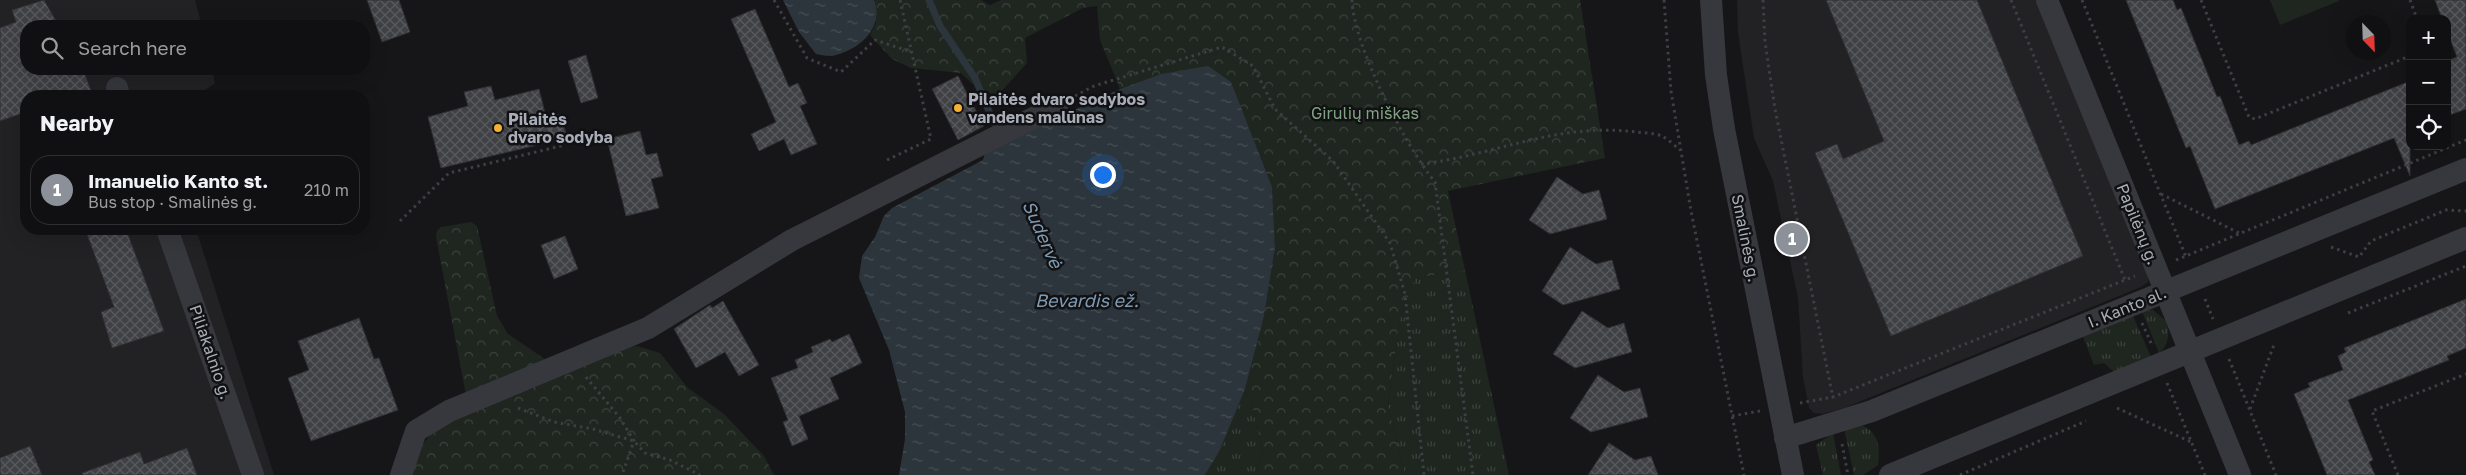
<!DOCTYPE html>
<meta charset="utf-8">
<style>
body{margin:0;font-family:"Golos Text",sans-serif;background:#19191b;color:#f1f3f6}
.controls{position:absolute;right:15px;top:15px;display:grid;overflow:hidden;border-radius:10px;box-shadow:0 5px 20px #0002}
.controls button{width:45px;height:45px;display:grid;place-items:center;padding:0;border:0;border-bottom:1px solid #303032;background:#101012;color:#f1f3f6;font:25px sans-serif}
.compass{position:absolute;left:2346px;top:15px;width:45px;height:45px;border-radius:50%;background:#101012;box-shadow:0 5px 20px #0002;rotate:157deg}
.you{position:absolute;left:1102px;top:174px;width:18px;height:18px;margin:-12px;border:4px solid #fff;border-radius:50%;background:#1a73e8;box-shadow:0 0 0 8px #1a73e833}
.badge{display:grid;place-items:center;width:32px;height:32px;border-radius:50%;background:#8c9099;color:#fff;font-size:16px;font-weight:700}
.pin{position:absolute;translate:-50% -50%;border:2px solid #fff;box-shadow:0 1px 5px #0006}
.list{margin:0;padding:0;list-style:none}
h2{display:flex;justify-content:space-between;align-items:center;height:65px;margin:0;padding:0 20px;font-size:21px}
h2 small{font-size:16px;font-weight:400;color:#9c9d9f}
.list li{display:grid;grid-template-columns:32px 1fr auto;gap:15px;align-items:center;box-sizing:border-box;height:70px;margin:0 10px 10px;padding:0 10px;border:1px solid #303032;border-radius:20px}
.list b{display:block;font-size:19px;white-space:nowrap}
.list p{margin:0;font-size:16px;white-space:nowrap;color:#9c9d9f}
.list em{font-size:16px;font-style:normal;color:#9c9d9f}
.icon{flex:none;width:28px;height:28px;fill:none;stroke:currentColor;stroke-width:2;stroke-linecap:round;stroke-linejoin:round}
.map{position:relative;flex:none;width:2466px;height:475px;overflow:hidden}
.search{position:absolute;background:#101012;box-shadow:0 5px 20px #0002;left:20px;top:20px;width:350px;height:55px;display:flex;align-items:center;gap:12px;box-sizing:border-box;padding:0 18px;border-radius:20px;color:#9c9d9f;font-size:19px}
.panel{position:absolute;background:#101012;box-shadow:0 5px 20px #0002;left:20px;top:90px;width:350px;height:145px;border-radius:20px}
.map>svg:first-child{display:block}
.built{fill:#222225}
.grass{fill:url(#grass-tufts)}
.forest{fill:url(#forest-crowns)}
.pitch{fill:#1e261f}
.water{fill:url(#water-ripples)}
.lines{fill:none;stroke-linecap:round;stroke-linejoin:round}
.stream{stroke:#2c353c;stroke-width:7}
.building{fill:url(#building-cross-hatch);stroke:#303034}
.path{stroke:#3d3f44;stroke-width:3;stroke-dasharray:2.5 4;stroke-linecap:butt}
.minor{stroke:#37383d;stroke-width:22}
.poi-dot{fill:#f2b134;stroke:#111113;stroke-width:2}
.labels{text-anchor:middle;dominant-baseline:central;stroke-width:5;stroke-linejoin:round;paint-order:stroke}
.poi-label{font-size:16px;font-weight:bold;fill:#a8adb8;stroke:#111113;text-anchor:start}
.park-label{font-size:16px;fill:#7fa381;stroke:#111113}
.street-label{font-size:16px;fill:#a8adb8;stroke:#111113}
.water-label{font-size:18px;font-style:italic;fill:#7f9bb3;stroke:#111113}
</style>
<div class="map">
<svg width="2466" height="475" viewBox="0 0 2466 475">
<defs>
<pattern id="grass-tufts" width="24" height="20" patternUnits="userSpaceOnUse" patternTransform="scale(1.25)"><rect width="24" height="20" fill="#1e261f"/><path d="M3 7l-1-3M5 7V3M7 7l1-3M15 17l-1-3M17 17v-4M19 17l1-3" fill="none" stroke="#3c433d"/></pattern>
<pattern id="forest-crowns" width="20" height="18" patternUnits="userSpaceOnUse" patternTransform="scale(1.25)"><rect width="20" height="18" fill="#1e261f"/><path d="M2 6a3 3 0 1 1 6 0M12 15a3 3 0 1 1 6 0" fill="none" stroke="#3c433d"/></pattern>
<pattern id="water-ripples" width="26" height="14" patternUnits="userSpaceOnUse" patternTransform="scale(1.25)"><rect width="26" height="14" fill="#2c353c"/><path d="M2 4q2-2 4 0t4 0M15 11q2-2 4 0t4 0" fill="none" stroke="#485056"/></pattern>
<pattern id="building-cross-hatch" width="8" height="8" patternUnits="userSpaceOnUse" patternTransform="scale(1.25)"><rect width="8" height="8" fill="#404145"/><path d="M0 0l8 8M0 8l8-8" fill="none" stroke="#595a5e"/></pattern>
</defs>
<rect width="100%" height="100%" fill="#161618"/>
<g class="built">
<path d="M0 0H195L202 26H26V69H212L215 83 197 96H26V229H196L274 475H0Z"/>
<path d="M1737 0H2037L2148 274V282L2141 287 1844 408 1823 414 1814 413 1809 408 1803 377 1798 298 1773 181 1754 138 1738 33Z"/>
</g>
<g class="grass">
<path d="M1465 270 1509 475H1405L1388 406 1399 323 1415 278Z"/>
<path d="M2141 309 2153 310 2166 321C2170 333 2169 345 2159 353Z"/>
<path d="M2131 311 2151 357 2114 372 2104 363 2094 365 2081 332Z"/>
<path d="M1245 389 1253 408 1263 452 1254 475H1204L1220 450Z"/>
<path d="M1856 424C1877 428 1881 445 1878 465L1863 475H1854L1844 428Z"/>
<path d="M1833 433 1841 475H1823L1816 445Z"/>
</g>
<g class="forest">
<path d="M874 0H981L990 5 1001 0H1580L1605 158 1448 191 1465 270 1415 278 1399 323 1388 406 1405 475H1254L1263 452 1253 408 1245 389 1264 316 1275 248 1272 187 1161 74 1120 89 1100 40 1097 6 1083 8 1025 38 1027 63 998 95C982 92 973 85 961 73L911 68 892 59 870 35 876 23Z"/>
<path d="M471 222 477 226 497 316 508 334 564 372 623 348 637 346 660 353 688 388 724 414 764 456 774 475H411L419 449 431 434 469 411 436 237 437 231 441 227Z"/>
</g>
<path class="pitch" d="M2270 0H2338L2339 1 2280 25Z"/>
<g class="water">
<path d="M783 0H874C885 28 858 51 832 56 827 56 821 55 816 54L799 32Z"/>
<path d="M1208 66 1231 82 1272 187 1275 248 1264 316 1245 389 1220 450 1206 473 1204 475H899L905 439V412L889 350 859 278 862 256 875 237 884 216 892 208 983 160 985 153 1003 143 1120 89 1161 74Z"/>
</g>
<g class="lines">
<path class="stream" d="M929 0 940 26 975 78 994 123"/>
</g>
<g class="building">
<path d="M44 0 59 26H26V69H83L93 96H26V112L0 121V28L16 22 12 10Z"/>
<path d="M367 0H399L410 32 382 42Z"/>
<path d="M1826 0H1977L2083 256 1891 336 1815 153 1837 144 1843 159 1884 141Z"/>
<path d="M2126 0H2173L2177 10 2181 8 2217 97 2220 96 2239 145 2249 141 2251 145 2410 81V176L2394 138 2215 209 2190 146 2186 148Z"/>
<path d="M2435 0H2466V109L2447 116V61L2457 57 2447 31V19H2442Z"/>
<path d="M755 9 789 87 798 83 807 103 800 106 817 144 791 155 784 139 759 151 751 134 776 122 731 19Z"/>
<path d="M586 55 598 98 581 103 568 61Z"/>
<path d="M958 76 984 126 958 140 932 89Z"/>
<path d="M491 86 495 100 539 89 546 117 561 114 567 138 441 168 428 117 468 106 464 92Z"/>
<path d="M640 131 646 155 657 153 663 176 651 179 659 208 626 216 607 139Z"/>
<path d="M1557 177 1583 194 1599 190 1607 219 1550 234 1529 220Z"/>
<path d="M85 229H126L164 331 112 348 101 312 114 307Z"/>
<path d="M565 236 578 269 554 279 541 245Z"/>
<path d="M1570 247 1596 264 1612 260 1620 289 1563 305 1542 291Z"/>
<path d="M2466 299V348L2447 356 2449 360 2348 400 2373 460 2369 462 2375 475H2327L2294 394 2310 387 2308 383 2343 370 2338 356 2346 352 2344 348Z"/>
<path d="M723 301 759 365 739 376 725 352 696 368 674 329 710 305 712 308Z"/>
<path d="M1582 311 1608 328 1624 323 1632 352 1575 368 1553 354Z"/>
<path d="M359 318 374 359 379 358 398 410 311 441 288 378 309 370 298 341Z"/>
<path d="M849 334 862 363 830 378 839 399 799 416 808 439 792 446 783 422 788 420 771 378 798 368 795 360 813 352 811 347 830 339 832 342Z"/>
<path d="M1598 375 1624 392 1640 388 1648 417 1591 432 1570 418Z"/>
<path d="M1609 443 1635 460 1651 456 1658 475H1588Z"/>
<path d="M30 446 42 475H0V458Z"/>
<path d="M187 448 197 475H83L82 473 140 452 144 464Z"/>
</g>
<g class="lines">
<g class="path">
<path d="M774 0 807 58 841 72 875 40 912 52"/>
<path d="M1352 0C1353 45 1406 147 1435 182L1473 475"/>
<path d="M1664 0 1671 91 1691 211 1744 475"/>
<path d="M1763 0 1765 42 1775 109 1833 398"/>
<path d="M2011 0 2125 280"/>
<path d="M2082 0 2186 257"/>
<path d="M2201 0 2249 117 2255 119 2410 56"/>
<path d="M2410 0 2417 19"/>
<path d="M1075 96 1094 86 1222 47 1253 66 1275 109 1333 161 1390 243 1405 294 1424 475"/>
<path d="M887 160 931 139 900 0"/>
<path d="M1421 164C1497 155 1556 122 1636 132 1643 133 1655 133 1662 136 1668 139 1675 146 1680 150"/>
<path d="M2161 194 2239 233"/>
<path d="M400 221 449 173 565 145"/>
<path d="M2331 247 2359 257 2371 241 2446 210 2466 211"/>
<path d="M2176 260 2466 140"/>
<path d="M2205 299 2213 319"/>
<path d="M2348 313 2466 266"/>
<path d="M2142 323 2152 345"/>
<path d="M2229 359 2276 475"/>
<path d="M586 377 620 418 634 441 622 475"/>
<path d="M2167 383 2205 475"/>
<path d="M1800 403 1833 397 2135 276"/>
<path d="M518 408 554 422 593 429 634 441 645 453 670 460 700 475"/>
<path d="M2117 408 2191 442"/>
<path d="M2250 409 2275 342"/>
<path d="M1732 416 1760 411"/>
<path d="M1842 444 1848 475"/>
<path d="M1960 475 2086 421"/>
<path d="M2398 475 2372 411 2466 374"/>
</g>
<g class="minor">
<path d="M1711 0 1716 75 1724 129 1793 475"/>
<path d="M2047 0 2240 475"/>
<path d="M117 88 119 96"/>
<path d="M167 229 253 475"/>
<path d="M1785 438 1872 411 2466 169"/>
<path d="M401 475 416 431 449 411 648 328 792 240 1057 106"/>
<path d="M1890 475 2466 238"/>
</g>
</g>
<g class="poi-dot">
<circle cx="958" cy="108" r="5"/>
<circle cx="498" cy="128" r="5"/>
</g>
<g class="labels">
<g class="poi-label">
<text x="968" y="99">Pilaitės dvaro sodybos<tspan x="968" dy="18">vandens malūnas</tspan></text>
<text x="508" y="119">Pilaitės<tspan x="508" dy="18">dvaro sodyba</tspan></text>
</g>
<g class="park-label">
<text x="1365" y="113">Girulių miškas</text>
</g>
<g class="street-label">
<text transform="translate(2138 224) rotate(68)">Papilėnų g.</text>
<text transform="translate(1746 238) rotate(79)">Smalinės g.</text>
<text transform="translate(2127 307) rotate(-22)">I. Kanto al.</text>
<text transform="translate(211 352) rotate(71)">Piliakalnio g.</text>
</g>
<g class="water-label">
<text transform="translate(1043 234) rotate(66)">Sudervė</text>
<text x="1087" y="300">Bevardis ež.</text>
</g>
</g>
</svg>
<div class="controls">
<button>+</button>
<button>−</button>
<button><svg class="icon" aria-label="locate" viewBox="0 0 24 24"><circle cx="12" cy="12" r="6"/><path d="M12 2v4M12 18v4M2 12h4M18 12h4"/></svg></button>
</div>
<svg class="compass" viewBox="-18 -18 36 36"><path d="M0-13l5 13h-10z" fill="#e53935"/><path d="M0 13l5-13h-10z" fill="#9c9d9f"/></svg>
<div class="you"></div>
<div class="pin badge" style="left:1792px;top:239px">1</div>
<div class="search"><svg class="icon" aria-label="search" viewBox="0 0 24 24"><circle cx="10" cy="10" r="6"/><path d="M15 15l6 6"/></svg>Search here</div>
<section class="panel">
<h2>Nearby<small></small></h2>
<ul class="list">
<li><span class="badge">1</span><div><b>Imanuelio Kanto st.</b><p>Bus stop · Smalinės g.</p></div><em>210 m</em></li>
</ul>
</section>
</div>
